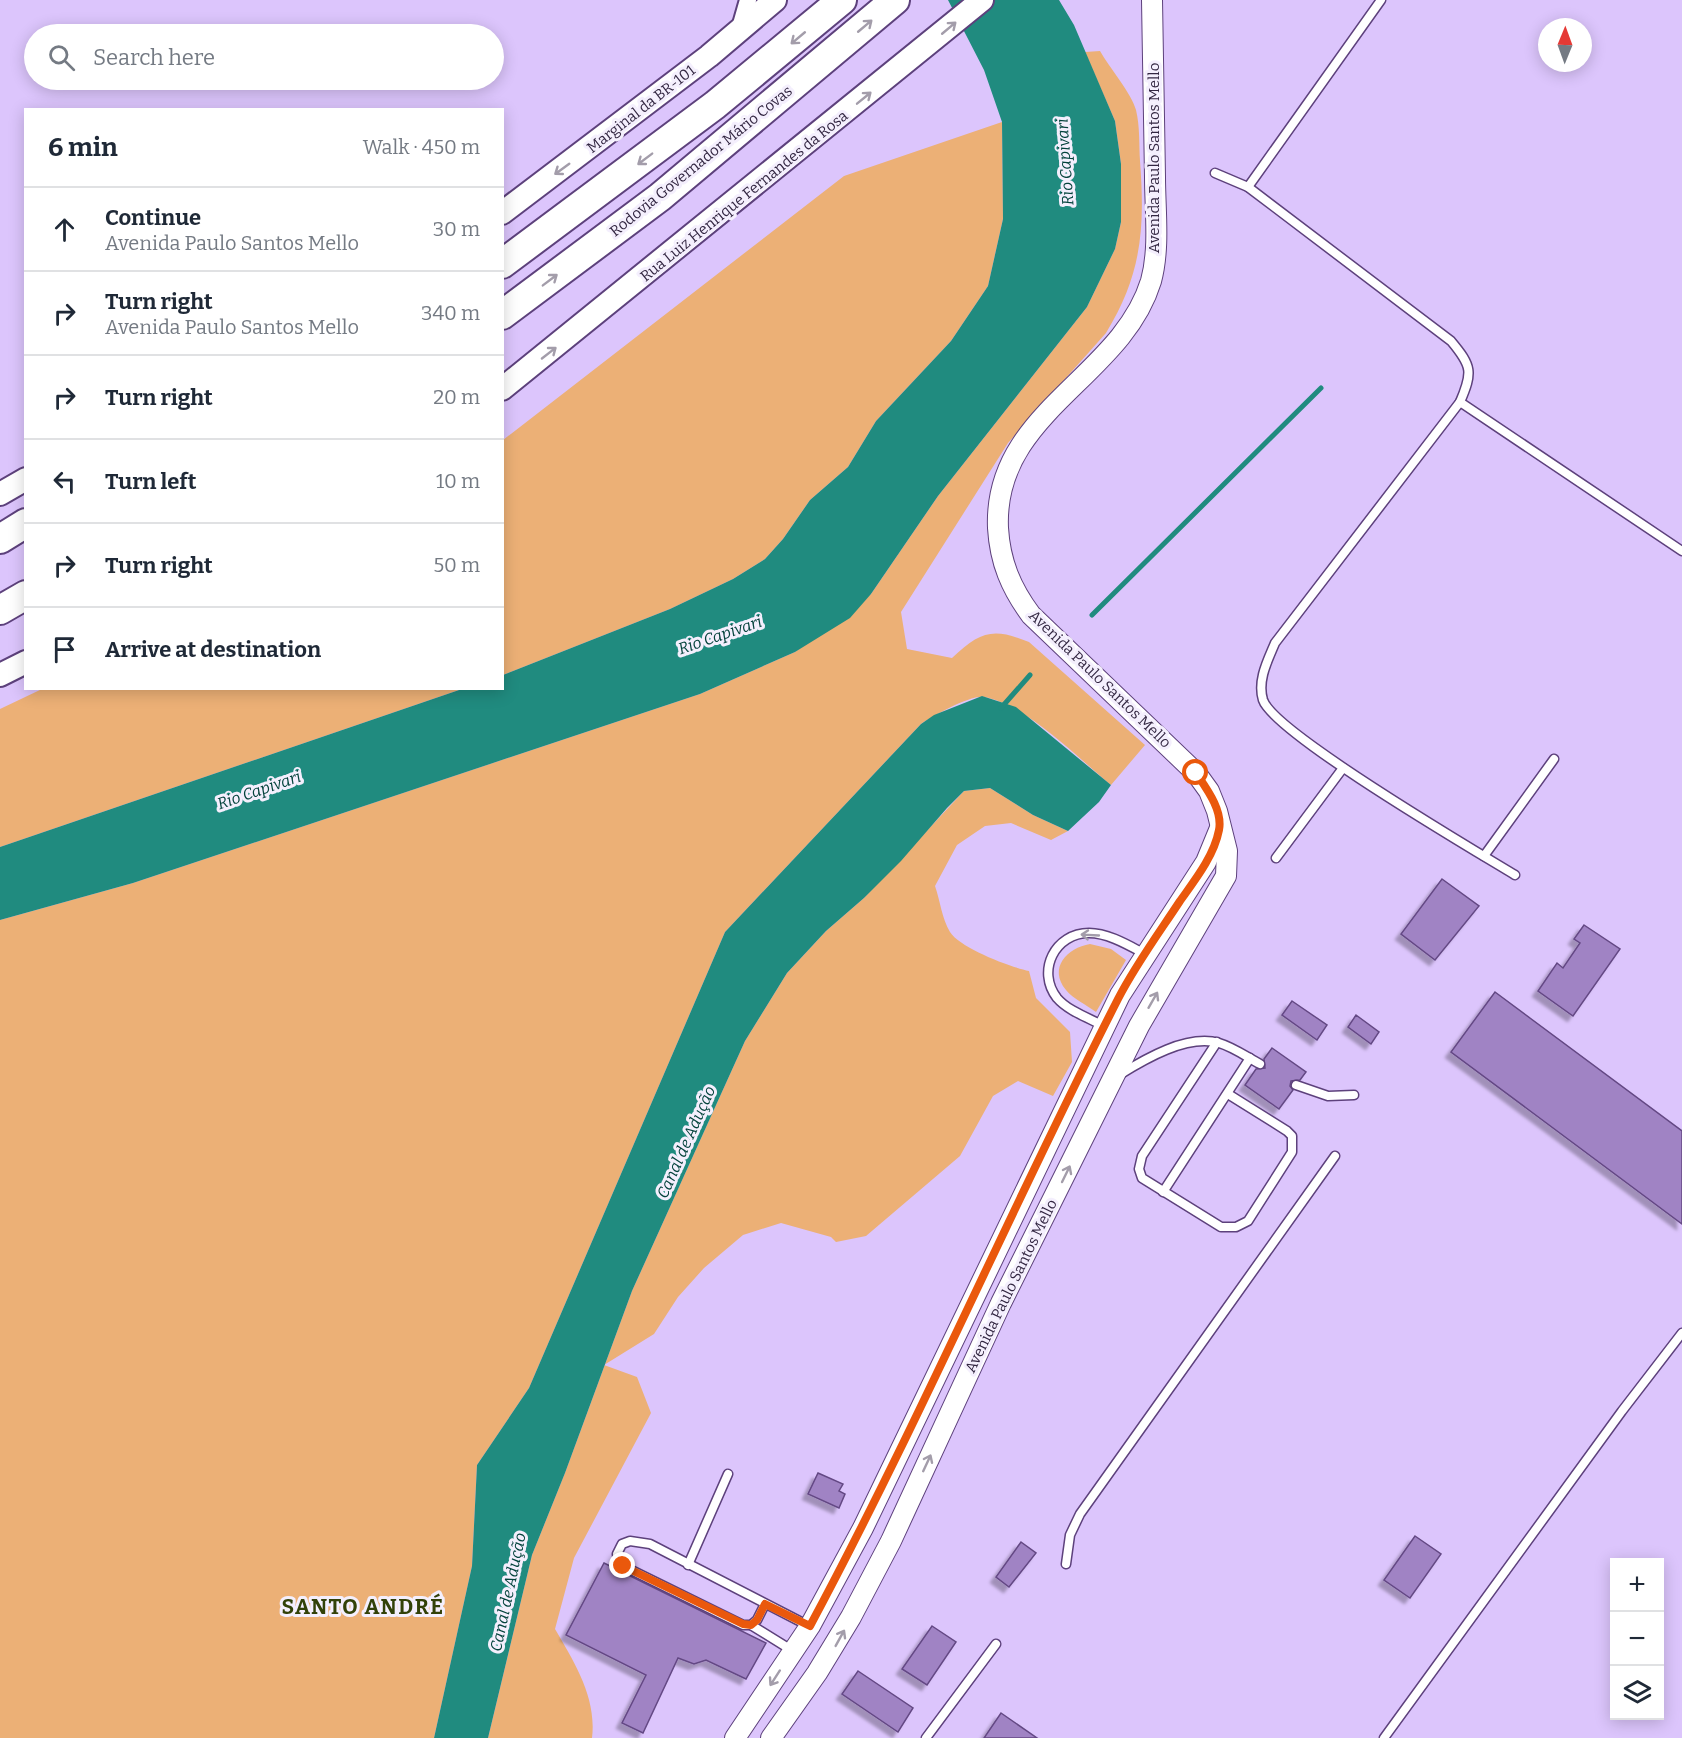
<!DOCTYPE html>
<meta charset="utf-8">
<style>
body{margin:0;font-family:Bitter,serif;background:#f6f6f7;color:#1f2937}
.controls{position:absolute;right:18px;bottom:18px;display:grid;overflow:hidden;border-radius:0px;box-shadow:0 3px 15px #0003}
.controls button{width:54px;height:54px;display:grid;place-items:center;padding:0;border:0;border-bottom:2px solid #e0e1e3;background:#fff;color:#1f2937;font:30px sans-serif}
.compass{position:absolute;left:1538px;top:18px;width:54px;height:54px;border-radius:50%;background:#fff;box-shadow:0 3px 15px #0003;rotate:1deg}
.stop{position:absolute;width:18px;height:18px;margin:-14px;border:4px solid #ea580c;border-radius:50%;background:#fff}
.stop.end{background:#ea580c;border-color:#fff;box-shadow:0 2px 6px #0008}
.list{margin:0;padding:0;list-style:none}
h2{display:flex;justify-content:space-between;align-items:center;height:78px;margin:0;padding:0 24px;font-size:26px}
h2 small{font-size:20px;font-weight:400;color:#747a83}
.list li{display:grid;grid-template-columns:39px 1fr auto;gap:18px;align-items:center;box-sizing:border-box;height:84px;padding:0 24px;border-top:2px solid #e0e1e3}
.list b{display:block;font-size:22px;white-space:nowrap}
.list p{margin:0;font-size:20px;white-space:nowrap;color:#747a83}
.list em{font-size:20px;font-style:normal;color:#747a83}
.icon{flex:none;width:33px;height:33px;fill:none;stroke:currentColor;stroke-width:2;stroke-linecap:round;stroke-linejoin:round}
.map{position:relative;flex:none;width:1682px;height:1738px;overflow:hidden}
.search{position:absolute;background:#fff;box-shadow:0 3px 15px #0003;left:24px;top:24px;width:480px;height:66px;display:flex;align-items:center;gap:15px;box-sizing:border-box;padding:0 21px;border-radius:33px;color:#747a83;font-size:22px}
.panel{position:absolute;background:#fff;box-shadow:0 3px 15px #0003;left:24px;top:108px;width:480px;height:582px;border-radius:0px}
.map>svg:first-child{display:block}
.green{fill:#ecb076}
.water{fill:#208b7f}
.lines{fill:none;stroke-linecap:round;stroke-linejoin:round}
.stream{stroke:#208b7f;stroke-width:5}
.building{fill:#a083c4;stroke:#644884;stroke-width:1.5;filter:url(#shadow)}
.service-casing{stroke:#5d417c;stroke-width:11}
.minor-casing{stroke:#5d417c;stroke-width:20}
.tertiary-casing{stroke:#5d417c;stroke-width:22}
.secondary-casing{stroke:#5d417c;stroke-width:26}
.motorway-casing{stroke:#5d417c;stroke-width:32}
.service{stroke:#fff;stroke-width:8}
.minor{stroke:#fff;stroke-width:16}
.tertiary{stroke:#fff;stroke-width:20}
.secondary{stroke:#fff;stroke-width:22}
.motorway{stroke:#fff;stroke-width:28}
.oneway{stroke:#a39daa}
.route{stroke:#ea580c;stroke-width:8}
.labels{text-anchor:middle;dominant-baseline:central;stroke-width:6;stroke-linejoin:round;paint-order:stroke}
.street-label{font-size:15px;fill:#322641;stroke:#f4effd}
.water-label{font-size:16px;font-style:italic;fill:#04433c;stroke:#f4effd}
.district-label{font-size:21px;font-weight:bold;letter-spacing:1.5px;fill:#324108;stroke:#f4effd}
</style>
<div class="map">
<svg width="1682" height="1738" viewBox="0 0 1682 1738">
<defs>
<filter id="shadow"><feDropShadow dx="-5.5" dy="5.5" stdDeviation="1.5" flood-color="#0004"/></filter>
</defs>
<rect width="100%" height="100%" fill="#dcc5fc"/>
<g class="green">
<path d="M1100 51C1109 67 1132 94 1136 110 1140 126 1139 145 1140 161 1145 228 1142 274 1106 333L1008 443 901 612 907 649 952 658C980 632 992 627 1029 642L1145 745 1111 785C1078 758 1025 704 984 697 970 695 933 716 921 724L725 932 529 1388 477 1465 472 1566 434 1738H0V920L133 883 700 694 795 652 871 594 938 496 1087 307 1115 249 1121 222V164L1115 121 1085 52Z"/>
<path d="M1002 122 1003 219 988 286 951 341 876 421 848 467 810 500 783 539 765 559 733 579 670 609 503 675V440L844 176Z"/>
<path d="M42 689H462L0 847V709Z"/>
<path d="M990 788 1033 815 1068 831 1051 840 1011 823 985 826 957 845 935 886C940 900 942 919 950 932 960 948 1010 967 1029 971L1036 998 1070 1032 1072 1062 1053 1096 1018 1081 993 1096 960 1156 866 1236 836 1242 831 1237 781 1223 743 1235 704 1268 678 1297 654 1334 604 1365 637 1377 651 1413 574 1558 555 1629C574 1662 597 1697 592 1738H488L532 1555 565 1473 632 1291 745 1041 787 973 826 931 864 898 964 791Z"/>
<path d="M1090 944 1111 949 1126 960 1096 1012C1087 1005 1073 999 1066 990 1048 968 1067 948 1090 944Z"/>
</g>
<g class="water">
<path d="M948 0H1059L1074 25 1115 121 1121 164V222L1115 249 1087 307 938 496 871 594 850 618 795 652 700 694 133 883 0 920V847L462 689 502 688 503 675 670 609 733 579 765 559 783 539 810 500 848 467 876 421 951 341 988 286 1003 219 1002 122 984 70Z"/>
<path d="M982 696 1016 707 1111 785 1099 802 1068 831 1033 815 990 788 964 791 947 808 901 861 864 898 826 931 787 973 745 1041 632 1291 565 1473 532 1555 488 1738H434L472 1566 477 1465 529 1388 725 932 921 724 934 715Z"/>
</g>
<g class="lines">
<g class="stream">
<path d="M1092 615 1321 388"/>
<path d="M1001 708 1030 675"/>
</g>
</g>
<g class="building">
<path d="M1442 879 1479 906 1435 960 1401 934Z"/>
<path d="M1584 925 1620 949 1573 1016 1538 991 1557 963 1563 968 1580 943 1574 939Z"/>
<path d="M1495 992 1682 1131V1224L1451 1052Z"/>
<path d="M1292 1001 1327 1025 1317 1040 1282 1015Z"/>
<path d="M1356 1015 1379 1032 1371 1044 1348 1027Z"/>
<path d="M1272 1048 1306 1072 1300 1080 1291 1081 1290 1086 1293 1090 1279 1109 1245 1085 1256 1069 1265 1068 1264 1059Z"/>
<path d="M818 1473 843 1484 839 1491 845 1494 839 1508 808 1494Z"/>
<path d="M1415 1536 1441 1554 1410 1598 1384 1580Z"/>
<path d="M1021 1542 1036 1553 1009 1587 996 1577Z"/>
<path d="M604 1563 766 1643 746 1679 706 1660 694 1664 678 1658 643 1733 622 1723 646 1675 566 1635Z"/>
<path d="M932 1626 956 1642 927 1685 902 1669Z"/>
<path d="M858 1671 913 1708 898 1732 842 1694Z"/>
<path d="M1001 1713 1037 1738H984Z"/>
</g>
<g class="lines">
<defs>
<g id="service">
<path d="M1215 173 1248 187 1451 341C1472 366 1473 372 1460 402L1275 643C1268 660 1257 680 1263 700 1274 733 1474 850 1515 875"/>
<path d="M1248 187 1381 0"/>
<path d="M1460 402 1682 551"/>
<path d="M1484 856 1554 759"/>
<path d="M1276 858 1343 768"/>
<path d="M1104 1026C1089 1018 1068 1011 1057 998 1036 971 1055 933 1089 933 1108 933 1128 945 1145 954"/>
<path d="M1217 1042 1142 1156 1139 1169 1142 1178 1221 1227H1236L1248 1221 1292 1152V1136L1287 1131 1228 1094"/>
<path d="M1119 1075C1145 1059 1187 1034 1219 1043 1233 1047 1247 1057 1260 1064"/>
<path d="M1296 1085 1328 1096 1354 1095"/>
<path d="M1163 1192 1250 1058"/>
<path d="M1066 1564 1070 1535 1080 1514 1335 1156"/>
<path d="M688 1565 728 1474"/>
<path d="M765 1604 757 1620 751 1625H743L623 1566 618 1561 617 1554 622 1544 630 1541 650 1544 809 1626"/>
<path d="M751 1625 793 1651"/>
<path d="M926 1738 996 1644"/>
<path d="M1384 1738 1622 1411 1682 1333"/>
</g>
<path id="minor" d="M740 28 748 0"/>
<g id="tertiary">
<path d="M735 1738 810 1626 863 1528 1120 995 1206 862 1220 828"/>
<path d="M771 1738 817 1673 851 1617 891 1541 1001 1303 1139 1026 1226 876 1227 851 1217 811 1209 791 1196 773 1031 615C1011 588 1000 562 998 528 993 412 1121 379 1151 281 1160 248 1155 210 1155 177 1154 118 1153 59 1152 0"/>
</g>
<g id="secondary">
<path d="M502 213 709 56 775 0"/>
<path d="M502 389 982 0"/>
<path d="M0 494 26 479"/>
<path d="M0 675 26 662"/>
</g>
<g id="motorway">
<path d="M502 264 715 105 842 0"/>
<path d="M502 315 660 197 895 0"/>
<path d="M0 539 26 523"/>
<path d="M0 610 26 595"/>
</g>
</defs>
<use href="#service" class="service-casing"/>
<use href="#minor" class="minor-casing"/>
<use href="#tertiary" class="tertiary-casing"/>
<use href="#secondary" class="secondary-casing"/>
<use href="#motorway" class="motorway-casing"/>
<use href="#service" class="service"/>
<use href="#minor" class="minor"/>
<use href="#tertiary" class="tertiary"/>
<use href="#secondary" class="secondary"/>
<use href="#motorway" class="motorway"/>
</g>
<defs><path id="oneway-shaft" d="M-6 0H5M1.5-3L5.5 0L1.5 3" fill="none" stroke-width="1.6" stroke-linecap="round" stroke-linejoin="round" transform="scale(1.5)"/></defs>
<g class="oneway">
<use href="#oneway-shaft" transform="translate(865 26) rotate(-40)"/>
<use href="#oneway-shaft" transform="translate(949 28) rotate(-40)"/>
<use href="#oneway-shaft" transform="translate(798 38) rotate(140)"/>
<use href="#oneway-shaft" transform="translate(864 98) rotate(-39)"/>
<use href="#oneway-shaft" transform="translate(645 159) rotate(143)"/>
<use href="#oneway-shaft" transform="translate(562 169) rotate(144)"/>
<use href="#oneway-shaft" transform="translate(550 280) rotate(-37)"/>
<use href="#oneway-shaft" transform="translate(549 353) rotate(-38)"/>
<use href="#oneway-shaft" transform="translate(1090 935) rotate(-177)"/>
<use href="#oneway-shaft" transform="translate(1153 1000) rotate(-60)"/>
<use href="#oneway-shaft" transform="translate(1066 1174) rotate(-64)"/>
<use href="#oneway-shaft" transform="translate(927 1463) rotate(-65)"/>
<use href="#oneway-shaft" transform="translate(840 1638) rotate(-61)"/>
<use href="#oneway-shaft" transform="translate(775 1678) rotate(123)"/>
</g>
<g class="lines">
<path class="route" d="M623 1566 743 1624 751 1625 757 1620 765 1604 810 1626C920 1421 1012 1206 1118 999 1136 964 1159 933 1180 901 1195 880 1214 856 1219 830 1223 810 1206 788 1196 773"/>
</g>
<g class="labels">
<g class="street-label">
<text transform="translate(641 109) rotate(-38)">Marginal da BR-101</text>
<text transform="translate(1154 158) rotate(-90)">Avenida Paulo Santos Mello</text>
<text transform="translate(701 161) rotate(-39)">Rodovia Governador Mário Covas</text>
<text transform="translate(744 196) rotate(-39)">Rua Luiz Henrique Fernandes da Rosa</text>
<text transform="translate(1100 679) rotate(44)">Avenida Paulo Santos Mello</text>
<text transform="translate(1011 1286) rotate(-64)">Avenida Paulo Santos Mello</text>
</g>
<g class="water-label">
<text transform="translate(1065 162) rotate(-94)">Rio Capivari</text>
<text transform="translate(720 635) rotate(-19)">Rio Capivari</text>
<text transform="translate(259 790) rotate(-19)">Rio Capivari</text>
<text transform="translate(686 1142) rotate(-66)">Canal de Adução</text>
<text transform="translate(508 1592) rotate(-78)">Canal de Adução</text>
</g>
<g class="district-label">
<text x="363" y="1607">SANTO ANDRÉ</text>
</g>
</g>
</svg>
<div class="controls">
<button>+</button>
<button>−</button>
<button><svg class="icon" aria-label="layers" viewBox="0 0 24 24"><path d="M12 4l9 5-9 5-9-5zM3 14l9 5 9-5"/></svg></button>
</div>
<svg class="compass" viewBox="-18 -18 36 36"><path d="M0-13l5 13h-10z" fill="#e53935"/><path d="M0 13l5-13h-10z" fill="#747a83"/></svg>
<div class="stop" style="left:1196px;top:773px"></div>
<div class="stop end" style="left:623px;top:1566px"></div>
<div class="search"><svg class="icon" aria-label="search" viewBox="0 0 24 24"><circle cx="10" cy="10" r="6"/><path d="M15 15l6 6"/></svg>Search here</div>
<section class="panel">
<h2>6 min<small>Walk · 450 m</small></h2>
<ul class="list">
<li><svg class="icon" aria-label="ahead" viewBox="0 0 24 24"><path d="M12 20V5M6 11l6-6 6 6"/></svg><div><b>Continue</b><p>Avenida Paulo Santos Mello</p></div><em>30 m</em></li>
<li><svg class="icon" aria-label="right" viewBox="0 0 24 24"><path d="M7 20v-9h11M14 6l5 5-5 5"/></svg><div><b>Turn right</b><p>Avenida Paulo Santos Mello</p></div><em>340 m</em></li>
<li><svg class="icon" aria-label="right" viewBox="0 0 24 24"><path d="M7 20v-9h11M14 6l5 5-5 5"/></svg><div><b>Turn right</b></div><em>20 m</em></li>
<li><svg class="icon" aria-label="left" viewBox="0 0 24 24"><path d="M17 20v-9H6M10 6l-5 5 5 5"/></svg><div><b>Turn left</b></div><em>10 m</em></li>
<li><svg class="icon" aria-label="right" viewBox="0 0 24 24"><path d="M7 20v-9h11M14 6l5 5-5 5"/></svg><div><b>Turn right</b></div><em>50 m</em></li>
<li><svg class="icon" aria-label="arrive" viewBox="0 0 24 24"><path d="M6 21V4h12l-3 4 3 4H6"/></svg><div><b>Arrive at destination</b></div></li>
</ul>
</section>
</div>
